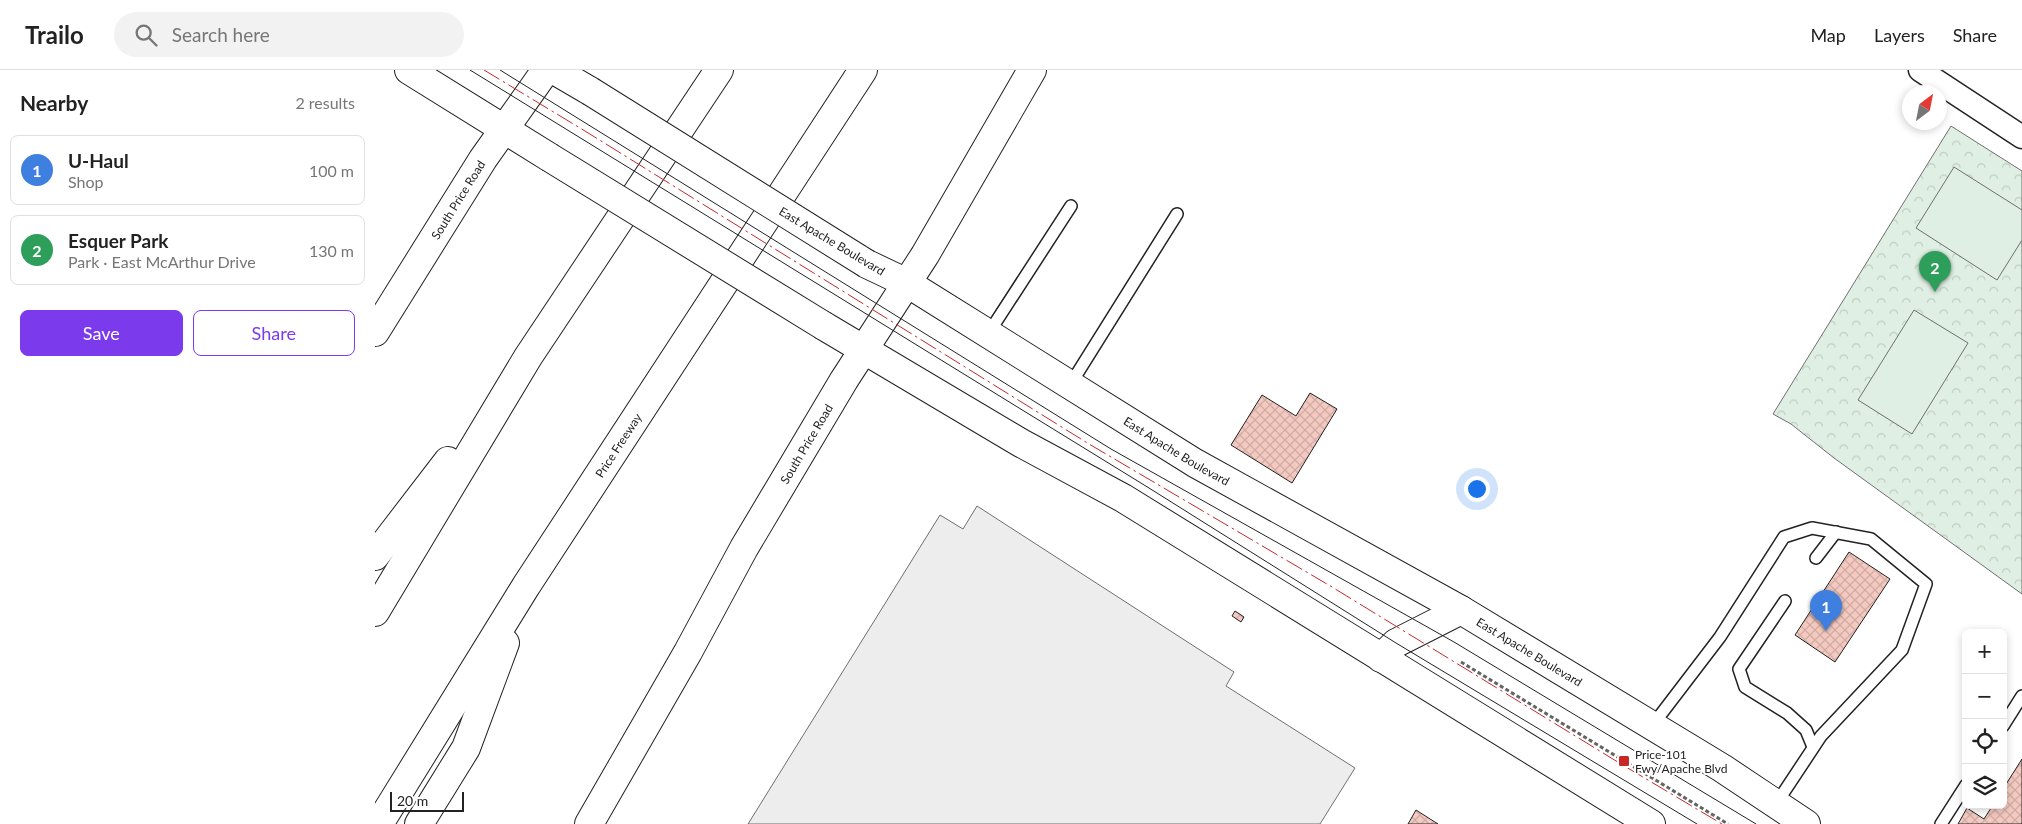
<!DOCTYPE html>
<meta charset="utf-8">
<style>
body{margin:0;font-family:Lato,sans-serif;background:#f2f2f2;color:#222}
.controls{position:absolute;right:15px;bottom:15px;display:grid;overflow:hidden;border-radius:8px;box-shadow:0 2px 8px #0003}
.controls button{width:45px;height:45px;display:grid;place-items:center;padding:0;border:0;border-bottom:1px solid #e0e0e0;background:#fff;color:#222;font:25px sans-serif}
.compass{position:absolute;left:1527px;top:15px;width:45px;height:45px;border-radius:50%;background:#fff;box-shadow:0 2px 8px #0003;rotate:32deg}
.scale{position:absolute;left:15px;bottom:12px;width:74px;box-sizing:border-box;padding-left:5px;border:2px solid #222;border-top:0;font-size:14px;line-height:18px;white-space:nowrap;color:#222;-webkit-text-stroke:4px #fff;paint-order:stroke}
.you{position:absolute;left:1101px;top:418px;width:18px;height:18px;margin:-12px;border:4px solid #fff;border-radius:50%;background:#1a73e8;box-shadow:0 0 0 8px #1a73e833}
.badge{display:grid;place-items:center;width:32px;height:32px;border-radius:50%;background:#7c3aed;color:#fff;font-size:16px;font-weight:700}
.pin{position:absolute;translate:-50% -41px;filter:drop-shadow(0 1px 2px #0008)}
.pin::after{content:'';position:absolute;top:26px;width:18px;height:15px;background:inherit;clip-path:polygon(0 0,100% 0,50% 100%)}
.list{margin:0;padding:0;list-style:none}
h2{display:flex;justify-content:space-between;align-items:center;height:65px;margin:0;padding:0 20px;font-size:21px}
h2 small{font-size:16px;font-weight:400;color:#767676}
.list li{display:grid;grid-template-columns:32px 1fr auto;gap:15px;align-items:center;box-sizing:border-box;height:70px;margin:0 10px 10px;padding:0 10px;border:1px solid #e0e0e0;border-radius:8px}
.list b{display:block;font-size:19px;white-space:nowrap}
.list p{margin:0;font-size:16px;white-space:nowrap;color:#767676}
.list em{font-size:16px;font-style:normal;color:#767676}
.actions{display:flex;gap:10px;padding:15px 20px}
.actions a{flex:1;padding:11px 0;border:1px solid #7c3aed;border-radius:8px;text-align:center;font-size:18px;color:#7c3aed}
.actions .main{background:#7c3aed;color:#fff}
.icon{flex:none;width:28px;height:28px;fill:none;stroke:currentColor;stroke-width:2;stroke-linecap:round;stroke-linejoin:round}
.map{position:relative;flex:none;width:1647px;height:754px;overflow:hidden}
header{display:flex;align-items:center;gap:30px;box-sizing:border-box;height:70px;padding:0 25px;background:#fff;border-bottom:1px solid #e0e0e0}
header strong{font-size:24px}
nav{display:flex;gap:28px;margin-inline-start:auto;font-size:18px}
.search{width:350px;height:45px;background:#f2f2f2;display:flex;align-items:center;gap:12px;box-sizing:border-box;padding:0 18px;border-radius:28px;color:#767676;font-size:19px}
main{display:flex}
aside{flex:1;background:#fff}
.map>svg:first-child{display:block}
.park{fill:url(#park-crowns);stroke:#6f6f6f}
.garden{fill:#e0efe3;stroke:#6f6f6f}
.parking{fill:#ededed;stroke:#6f6f6f}
.building{fill:url(#building-cross-hatch);stroke:#222}
.lines{fill:none;stroke-linecap:round;stroke-linejoin:round}
.service-casing{stroke:#222;stroke-width:14}
.minor-casing{stroke:#222;stroke-width:25}
.secondary-casing{stroke:#222;stroke-width:30}
.primary-casing{stroke:#222;stroke-width:30}
.motorway-casing{stroke:#222;stroke-width:30}
.path{stroke:#646464;stroke-width:3;stroke-dasharray:4 2.5;stroke-linecap:butt}
.service{stroke:#fff;stroke-width:11}
.minor{stroke:#fff;stroke-width:22}
.secondary{stroke:#fff;stroke-width:28}
.primary{stroke:#fff;stroke-width:28}
.motorway{stroke:#fff;stroke-width:28}
.tram{stroke:#222;stroke-width:1}
.primary-bridge-casing{stroke:#222;stroke-width:30;stroke-linecap:butt}
.primary-bridge{stroke:#fff;stroke-width:28}
.power{stroke:#c62828;stroke-width:1;stroke-dasharray:18 4 2.5 4;stroke-linecap:butt}
.poi-dot{fill:#c62828;stroke:#fff;stroke-width:2}
.labels{text-anchor:middle;dominant-baseline:central;stroke-width:4;stroke-linejoin:round;paint-order:stroke}
.street-label{font-size:12px;fill:#222;stroke:#fff}
.poi-label{font-size:12px;fill:#222;stroke:#fff;text-anchor:start}
</style>
<header>
<strong>Trailo</strong>
<div class="search"><svg class="icon" aria-label="search" viewBox="0 0 24 24"><circle cx="10" cy="10" r="6"/><path d="M15 15l6 6"/></svg>Search here</div>
<nav><a>Map</a><a>Layers</a><a>Share</a></nav>
</header>
<main>
<aside>
<h2>Nearby<small>2 results</small></h2>
<ul class="list">
<li><span class="badge" style="background:#3f7fe0">1</span><div><b>U-Haul</b><p>Shop</p></div><em>100 m</em></li>
<li><span class="badge" style="background:#2e9e5b">2</span><div><b>Esquer Park</b><p>Park · East McArthur Drive</p></div><em>130 m</em></li>
</ul>
<div class="actions"><a class="main">Save</a><a>Share</a></div>
</aside>
<div class="map">
<svg width="1647" height="754" viewBox="0 0 1647 754">
<defs>
<pattern id="park-crowns" width="20" height="18" patternUnits="userSpaceOnUse" patternTransform="scale(1.25)"><rect width="20" height="18" fill="#e0efe3"/><path d="M2 6a3 3 0 1 1 6 0M12 15a3 3 0 1 1 6 0" fill="none" stroke="#c0cdc2"/></pattern>
<pattern id="building-cross-hatch" width="8" height="8" patternUnits="userSpaceOnUse" patternTransform="scale(1.25)"><rect width="8" height="8" fill="#f3c9c0"/><path d="M0 0l8 8M0 8l8-8" fill="none" stroke="#d0aca5"/></pattern>
</defs>
<rect width="100%" height="100%" fill="#fff"/>
<path class="park" d="M1576 56 1647 101V524L1459 388 1416 354 1398 344Z"/>
<g class="garden">
<path d="M1579 97 1647 140V170L1622 210 1541 158Z"/>
<path d="M1539 240 1593 273 1537 364 1483 330Z"/>
</g>
<path class="parking" d="M602 436 859 602 851 616 980 698 945 754H373L565 445 588 459Z"/>
<g class="building">
<path d="M935 323 962 339 917 413 856 375 887 325 921 346Z"/>
<path d="M1474 482 1515 509 1460 592 1420 565Z"/>
<path d="M860 541 869 547 866 552 857 546Z"/>
<path d="M1647 689V754H1583L1592 738 1609 749 1618 735H1628V719Z"/>
<path d="M1041 740 1063 754H1033Z"/>
</g>
<g class="lines">
<defs>
<g id="service">
<path d="M613 264 696 136"/>
<path d="M695 315 802 144"/>
<path d="M1441 488 1461 462"/>
<path d="M1410 531 1364 599 1370 617 1412 643 1431 660 1438 677"/>
<path d="M1277 656 1345 567 1409 467 1437 458 1496 469 1551 514 1527 580 1446 666 1401 734"/>
<path d="M1628 656 1647 626"/>
<path d="M1566 754 1591 715"/>
</g>
<path id="minor" d="M1545 0 1647 67"/>
<g id="secondary">
<path id="s1" d="M0 262 108 89 171 0"/>
<path id="s2" d="M214 754 313 582 369 478 469 310 550 185 657 0"/>
</g>
<g id="primary">
<path d="M34 0 174 87"/>
<path d="M179 0 215 21"/>
<path id="s3" d="M492 194 532 213 820 393 1086 540 1347 698 1431 754"/>
<path d="M449 256 646 373 748 428 1276 754"/>
<path d="M1006 588 1021 573 1086 540"/>
</g>
<g id="motorway">
<path d="M0 486 73 391"/>
<path d="M0 542 153 287 344 0"/>
<path id="s4" d="M4 754 151 516 488 0"/>
<path d="M44 754 91 678 130 573"/>
</g>
</defs>
<use href="#service" class="service-casing"/>
<use href="#minor" class="minor-casing"/>
<use href="#secondary" class="secondary-casing"/>
<use href="#primary" class="primary-casing"/>
<use href="#motorway" class="motorway-casing"/>
<path class="path" d="M1086 592 1353 754"/>
<use href="#service" class="service"/>
<use href="#minor" class="minor"/>
<use href="#secondary" class="secondary"/>
<use href="#primary" class="primary"/>
<use href="#motorway" class="motorway"/>
<g class="tram">
<path d="M95 0 774 418 1021 573 1322 754"/>
<path d="M125 0 736 379 1079 572 1381 754"/>
</g>
<defs>
<g id="primary-bridge">
<path d="M215 21 492 194"/>
<path d="M174 87 449 256"/>
</g>
</defs>
<use href="#primary-bridge" class="primary-bridge-casing"/>
<use href="#primary-bridge" class="primary-bridge"/>
<path class="power" d="M109 0 210 61 714 374 957 517 1246 694 1347 754"/>
</g>
<rect class="poi-dot" x="1243" y="685" width="12" height="12" rx="2.5"/>
<g class="labels">
<g class="street-label">
<text stroke="none"><textPath href="#s1" startOffset="156">South Price Road</textPath></text>
<text transform="translate(457 171) rotate(31)">East Apache Boulevard</text>
<text stroke="none"><textPath href="#s2" startOffset="438">South Price Road</textPath></text>
<text stroke="none"><textPath href="#s4" startOffset="448">Price Freeway</textPath></text>
<text stroke="none"><textPath href="#s3" startOffset="362">East Apache Boulevard</textPath></text>
<text stroke="none"><textPath href="#s3" startOffset="768">East Apache Boulevard</textPath></text>
</g>
<g class="poi-label">
<text x="1260" y="684">Price-101<tspan x="1260" dy="14">Fwy/Apache Blvd</tspan></text>
</g>
</g>
</svg>
<div class="controls">
<button>+</button>
<button>−</button>
<button><svg class="icon" aria-label="locate" viewBox="0 0 24 24"><circle cx="12" cy="12" r="6"/><path d="M12 2v4M12 18v4M2 12h4M18 12h4"/></svg></button>
<button><svg class="icon" aria-label="layers" viewBox="0 0 24 24"><path d="M12 4l9 5-9 5-9-5zM3 14l9 5 9-5"/></svg></button>
</div>
<svg class="compass" viewBox="-18 -18 36 36"><path d="M0-13l5 13h-10z" fill="#e53935"/><path d="M0 13l5-13h-10z" fill="#767676"/></svg>
<div class="scale">20 m</div>
<div class="you"></div>
<div class="pin badge" style="left:1451px;top:561px;background:#3f7fe0">1</div>
<div class="pin badge" style="left:1560px;top:222px;background:#2e9e5b">2</div>
</div>
</main>
